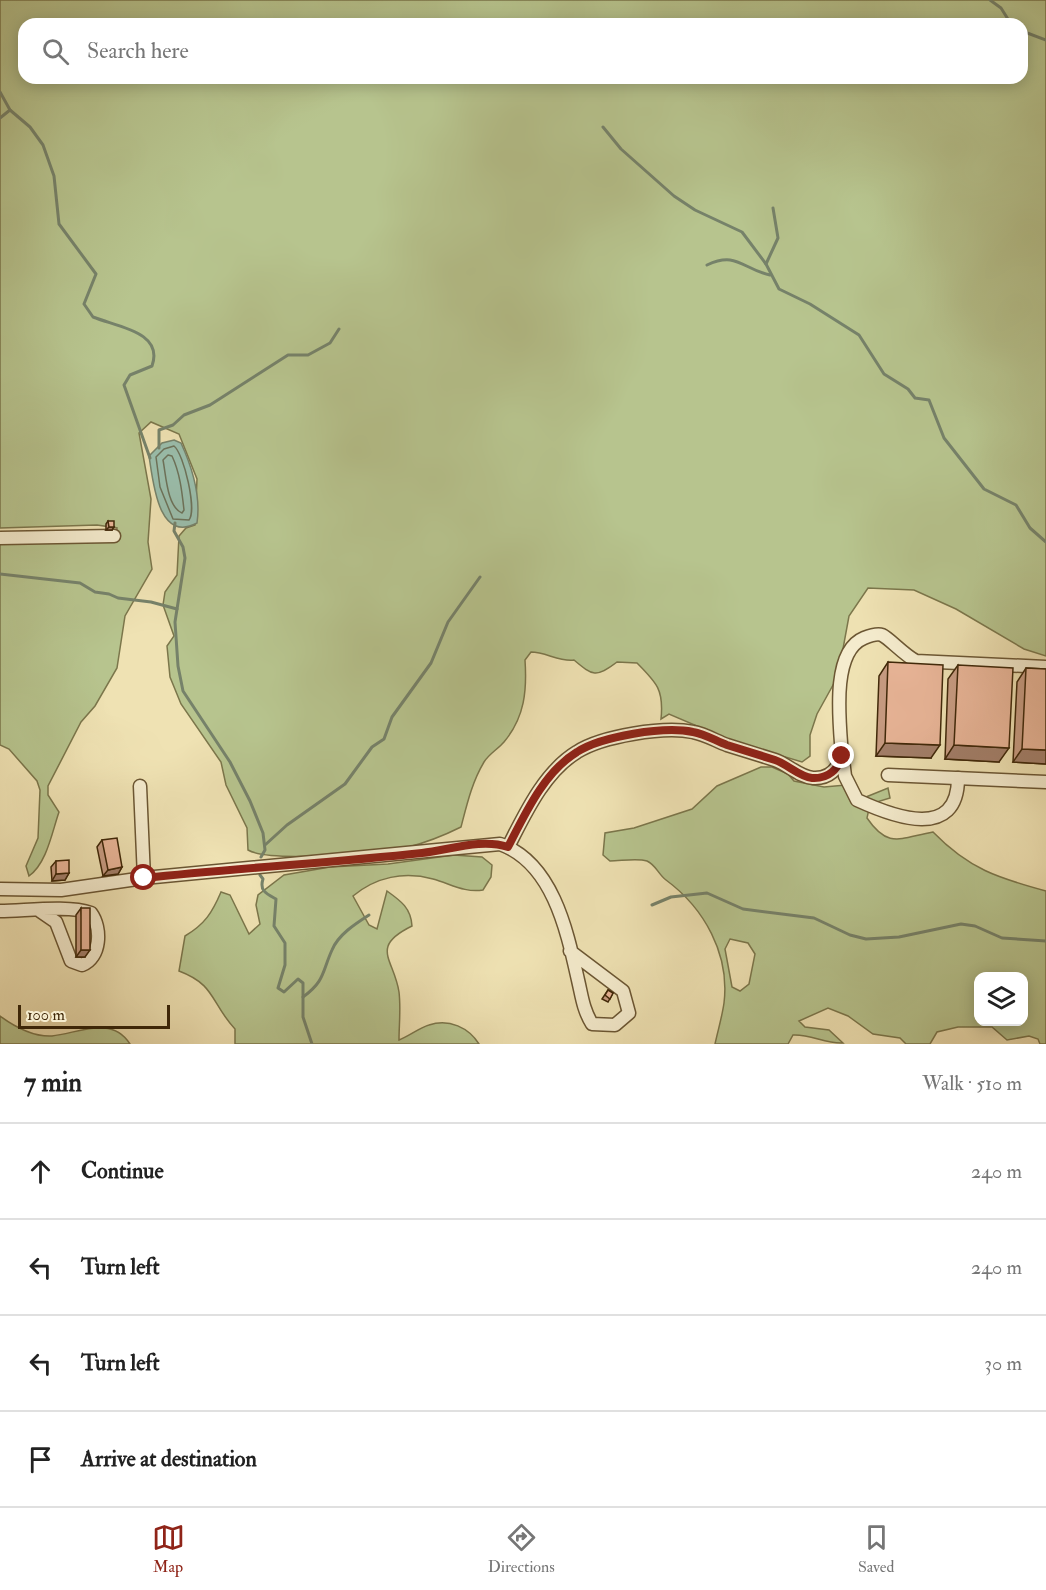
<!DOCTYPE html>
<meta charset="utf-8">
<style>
body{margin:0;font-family:"IM FELL Double Pica",serif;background:#f6f6f6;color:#222}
.controls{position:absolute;right:18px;bottom:18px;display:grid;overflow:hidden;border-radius:12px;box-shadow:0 3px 15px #0003}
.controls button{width:54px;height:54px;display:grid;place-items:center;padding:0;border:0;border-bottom:2px solid #e0e0e0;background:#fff;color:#222;font:30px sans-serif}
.scale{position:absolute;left:18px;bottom:15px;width:152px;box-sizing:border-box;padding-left:6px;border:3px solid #3f2708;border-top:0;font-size:16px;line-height:21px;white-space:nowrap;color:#3f2708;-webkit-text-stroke:4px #f5ecce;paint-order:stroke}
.stop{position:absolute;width:18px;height:18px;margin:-14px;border:4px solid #8f2418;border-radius:50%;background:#fff}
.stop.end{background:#8f2418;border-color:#fff;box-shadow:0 2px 6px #0008}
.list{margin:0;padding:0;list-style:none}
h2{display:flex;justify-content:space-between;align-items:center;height:78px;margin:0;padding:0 24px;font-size:26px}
h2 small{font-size:20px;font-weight:400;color:#767676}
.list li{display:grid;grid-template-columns:39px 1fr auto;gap:18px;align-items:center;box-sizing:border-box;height:96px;padding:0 24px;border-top:2px solid #e0e0e0}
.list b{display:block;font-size:22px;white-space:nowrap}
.list em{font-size:20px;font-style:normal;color:#767676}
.icon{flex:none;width:33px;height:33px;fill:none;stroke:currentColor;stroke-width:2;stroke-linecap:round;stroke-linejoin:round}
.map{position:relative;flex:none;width:1046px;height:1044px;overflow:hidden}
.search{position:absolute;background:#fff;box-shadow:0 3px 15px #0003;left:18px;right:18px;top:18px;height:66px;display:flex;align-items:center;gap:15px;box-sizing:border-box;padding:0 21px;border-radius:18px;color:#767676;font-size:22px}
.sheet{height:462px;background:#fff}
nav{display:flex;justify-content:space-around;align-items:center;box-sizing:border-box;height:84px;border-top:2px solid #e0e0e0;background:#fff;font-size:16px;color:#767676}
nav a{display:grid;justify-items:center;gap:3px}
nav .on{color:#8f2418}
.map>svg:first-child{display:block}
.green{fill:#b7c48e;stroke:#7b764b;stroke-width:1.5;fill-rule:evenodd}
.water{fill:#9abeac;stroke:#76826a;stroke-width:1.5}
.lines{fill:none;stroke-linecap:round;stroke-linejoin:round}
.shore{stroke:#6c725a;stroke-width:1.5}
.stream{stroke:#76826a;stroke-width:3}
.minor-casing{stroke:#6b5633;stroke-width:15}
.minor{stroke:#f5ecce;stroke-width:12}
.wall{fill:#c89c83;stroke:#3f2708;stroke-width:1.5}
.shaded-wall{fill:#a37f6a;stroke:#3f2708;stroke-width:1.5}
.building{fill:#e9b598;stroke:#3f2708;stroke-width:1.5}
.route{stroke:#8f2418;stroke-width:8}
</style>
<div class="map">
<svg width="1046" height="1044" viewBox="0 0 1046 1044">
<rect width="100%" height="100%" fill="#efe2b3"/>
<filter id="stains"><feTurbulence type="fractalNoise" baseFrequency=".00333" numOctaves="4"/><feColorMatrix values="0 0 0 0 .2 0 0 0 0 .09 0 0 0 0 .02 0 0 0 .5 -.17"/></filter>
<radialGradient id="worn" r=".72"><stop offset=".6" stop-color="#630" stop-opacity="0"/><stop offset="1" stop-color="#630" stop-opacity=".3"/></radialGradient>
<g class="green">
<path d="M0 0H1046V656L1024 649 956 609 914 590 868 588 849 616 838 676 817 714 810 735V756L802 762 732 741 669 714 661 719C664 690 657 683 637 663L617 662C596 678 593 676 574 660 559 662 546 652 531 652L525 660C527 690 525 717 504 742 498 749 489 754 484 762 472 782 467 804 461 827 443 836 425 843 405 848 378 853 269 863 248 850L247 828 226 785 221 762 181 704 170 677 167 646 174 636 163 605 165 592 177 575 179 536 186 528 195 525 197 479 179 434 151 422 139 433 151 499 148 542 152 569 125 616 117 668 95 706 81 722 48 786V795L59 812C52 832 47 863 29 876L26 866 38 838 40 790 37 781 9 749 0 745V541L116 539 117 528 97 525 0 528ZM24 24H1022V78H24Z"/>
<path d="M761 767H772L788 774 794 781 824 787 846 785 861 799 888 788 890 798 870 804 867 818C888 849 900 838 933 832 969 869 998 878 1046 891V1044H1040L1038 1039 1029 1036 1007 1040 992 1027H958L937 1032 930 1044H906L900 1038 873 1034 848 1016 828 1008 799 1021 805 1027 829 1030 843 1043C825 1044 811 1034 793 1035L788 1044H715C718 1030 722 1017 724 1003 730 954 704 908 666 880 658 874 656 865 647 861 637 858 621 861 610 861L603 855 605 833 634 828 692 809 717 786ZM730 939 748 943 755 954 749 984 740 991 732 987 725 949ZM978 976H1024V1022H978Z"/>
<path d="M454 855 482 857 492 865 491 877 483 890C465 893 451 884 433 879 404 871 376 877 353 896L369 925 377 929 387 891C401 901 411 908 412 926 369 947 394 959 399 992 401 1008 399 1025 399 1040 409 1036 419 1028 429 1025 449 1018 469 1028 479 1044H235V1029C210 1002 216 985 179 971L185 936C205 924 212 913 221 892L230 895 249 934 260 924 256 905 258 895 284 875 330 867 388 864Z"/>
<path d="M0 1016C15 1027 33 1037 52 1036 79 1033 112 1015 130 1044H0Z"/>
</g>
<path class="water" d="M174 440 181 443C192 467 201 496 197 523 158 544 153 481 149 456L162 443Z"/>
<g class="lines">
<g class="shore">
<path d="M174 446C184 454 197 510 189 520L173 519 160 487 156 457 164 449Z"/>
<path d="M168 455 172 456C180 473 182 492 184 510L182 513C167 507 166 475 163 460Z"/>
</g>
<g class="stream">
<path d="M990 0 1001 8 1011 24"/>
<path d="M1022 31 1046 40"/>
<path d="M0 92 10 110 30 127 43 145 54 176 59 224 96 274 84 304 93 317C118 327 164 332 152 366L130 375 124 385 150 458"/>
<path d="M0 118 10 110"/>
<path d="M603 127 621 149 674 196 695 210 742 232 766 264 779 289 810 304 859 335 884 374 908 389 915 398 929 400 944 438 984 489 1016 505 1030 528 1046 542"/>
<path d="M766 264 778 238 773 208"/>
<path d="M707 265C737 251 742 269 770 275"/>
<path d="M159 448V430L173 425 184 415 210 405 288 355H308L330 343 339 329"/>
<path d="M175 523 174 531 183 547 185 558 175 622 178 666 183 691 230 762 250 801 263 833 265 850 261 857"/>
<path d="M0 574 80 583 95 592 109 594 118 598 151 602 177 609"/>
<path d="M265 845 287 825 345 784 372 747 384 739 392 717 431 663 448 622 480 577"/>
<path d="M260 875 263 879C259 891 267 894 276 899L274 926 285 943V965L278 988 284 992 298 979 303 983V1017L312 1044"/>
<path d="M652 905 671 897 707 893 743 909 814 918 850 935 866 939 899 937 961 924 975 926 1002 938 1046 941"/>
<path d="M303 997C325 981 322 972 332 950 338 935 355 924 369 915"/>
</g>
<defs>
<g id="minor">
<path d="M0 538 114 536"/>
<path d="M843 760 845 776 857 800C894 817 958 841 958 778"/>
<path d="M888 775 1046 782"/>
<path d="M508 847C525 814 544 772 577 752 602 736 664 726 693 732 705 734 716 741 727 745 743 750 759 755 775 760 787 764 800 777 813 778 829 779 838 769 842 756 840 725 830 652 864 638 869 636 877 633 882 635 889 638 904 655 916 661L1046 667"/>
<path d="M144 878 500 844C553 863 567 931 578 980 582 997 583 1009 592 1024L615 1025 629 1013 623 991 570 951"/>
<path d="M0 889 61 890 144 878 140 786"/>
<path d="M0 911C25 911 68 905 91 913 102 928 101 958 82 965L71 961 56 922 40 911"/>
</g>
</defs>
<use href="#minor" class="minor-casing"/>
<use href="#minor" class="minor"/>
</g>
<g class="wall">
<path d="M108 521 112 530H106V524Z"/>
<path d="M888 662 931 758 876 756 879 676Z"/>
<path d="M958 665 999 762 945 759 948 679Z"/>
<path d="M1026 668 1046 669V764L1013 762 1017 682Z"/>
<path d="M102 840 122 867 118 874 103 876 97 847Z"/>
<path d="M56 861 69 873 65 880 52 881 51 867Z"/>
<path d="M81 908 85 957H76V915Z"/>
<path d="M608 990 613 993 608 1002 602 999Z"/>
</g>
<g class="shaded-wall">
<path d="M109 527H114L112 530H106Z"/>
<path d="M885 743 940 745 931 758 876 756Z"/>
<path d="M954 745 1009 748 999 762 945 759Z"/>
<path d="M1022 749 1046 750V764L1013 762Z"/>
<path d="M122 867 118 874 103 876 108 870Z"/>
<path d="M69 873 65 880 52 881 56 874Z"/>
<path d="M81 950H90L85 957H76Z"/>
</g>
<g class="building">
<path d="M108 521H114V527H109Z"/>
<path d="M888 662 943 665 940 745 885 743Z"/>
<path d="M958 665 1013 668 1009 748 954 745Z"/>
<path d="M1026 668 1046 669V750L1022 749Z"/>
<path d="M117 838 122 867 108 870 102 840Z"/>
<path d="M69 860V873L56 874V861Z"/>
<rect x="81" y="908" width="9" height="42"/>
<path d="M608 990 613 993 610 999 605 995Z"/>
</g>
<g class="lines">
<path class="route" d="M144 878C236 868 330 863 422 853 450 850 481 838 508 847 525 814 544 772 577 752 602 736 664 726 693 732 705 734 716 741 727 745 743 750 759 755 775 760 787 764 800 777 812 778 829 779 838 769 842 756"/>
</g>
<rect width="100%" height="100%" filter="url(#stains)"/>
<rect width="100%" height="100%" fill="url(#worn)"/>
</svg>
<div class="controls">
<button><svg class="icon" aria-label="layers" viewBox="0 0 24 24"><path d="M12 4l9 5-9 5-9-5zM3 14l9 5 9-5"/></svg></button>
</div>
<div class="scale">100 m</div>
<div class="stop" style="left:144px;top:878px"></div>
<div class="stop end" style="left:842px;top:756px"></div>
<div class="search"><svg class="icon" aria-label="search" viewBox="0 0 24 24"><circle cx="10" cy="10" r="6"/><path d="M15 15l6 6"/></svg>Search here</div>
</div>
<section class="sheet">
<h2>7 min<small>Walk · 510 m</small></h2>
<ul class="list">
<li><svg class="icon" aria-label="ahead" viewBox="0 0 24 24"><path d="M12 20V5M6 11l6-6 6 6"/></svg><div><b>Continue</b></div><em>240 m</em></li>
<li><svg class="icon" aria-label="left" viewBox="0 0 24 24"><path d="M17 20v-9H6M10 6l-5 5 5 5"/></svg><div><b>Turn left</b></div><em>240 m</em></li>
<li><svg class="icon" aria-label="left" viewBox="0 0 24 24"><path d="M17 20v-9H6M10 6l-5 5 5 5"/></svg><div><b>Turn left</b></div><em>30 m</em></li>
<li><svg class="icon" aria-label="arrive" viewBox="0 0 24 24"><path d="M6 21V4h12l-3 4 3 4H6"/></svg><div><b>Arrive at destination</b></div></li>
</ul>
</section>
<nav>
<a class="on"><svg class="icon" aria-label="map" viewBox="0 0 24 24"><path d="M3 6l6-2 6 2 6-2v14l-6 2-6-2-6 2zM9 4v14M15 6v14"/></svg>Map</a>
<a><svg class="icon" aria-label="directions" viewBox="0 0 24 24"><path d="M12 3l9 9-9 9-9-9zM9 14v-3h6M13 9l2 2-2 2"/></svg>Directions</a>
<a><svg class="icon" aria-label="saved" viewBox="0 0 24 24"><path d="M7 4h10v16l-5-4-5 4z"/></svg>Saved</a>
</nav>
